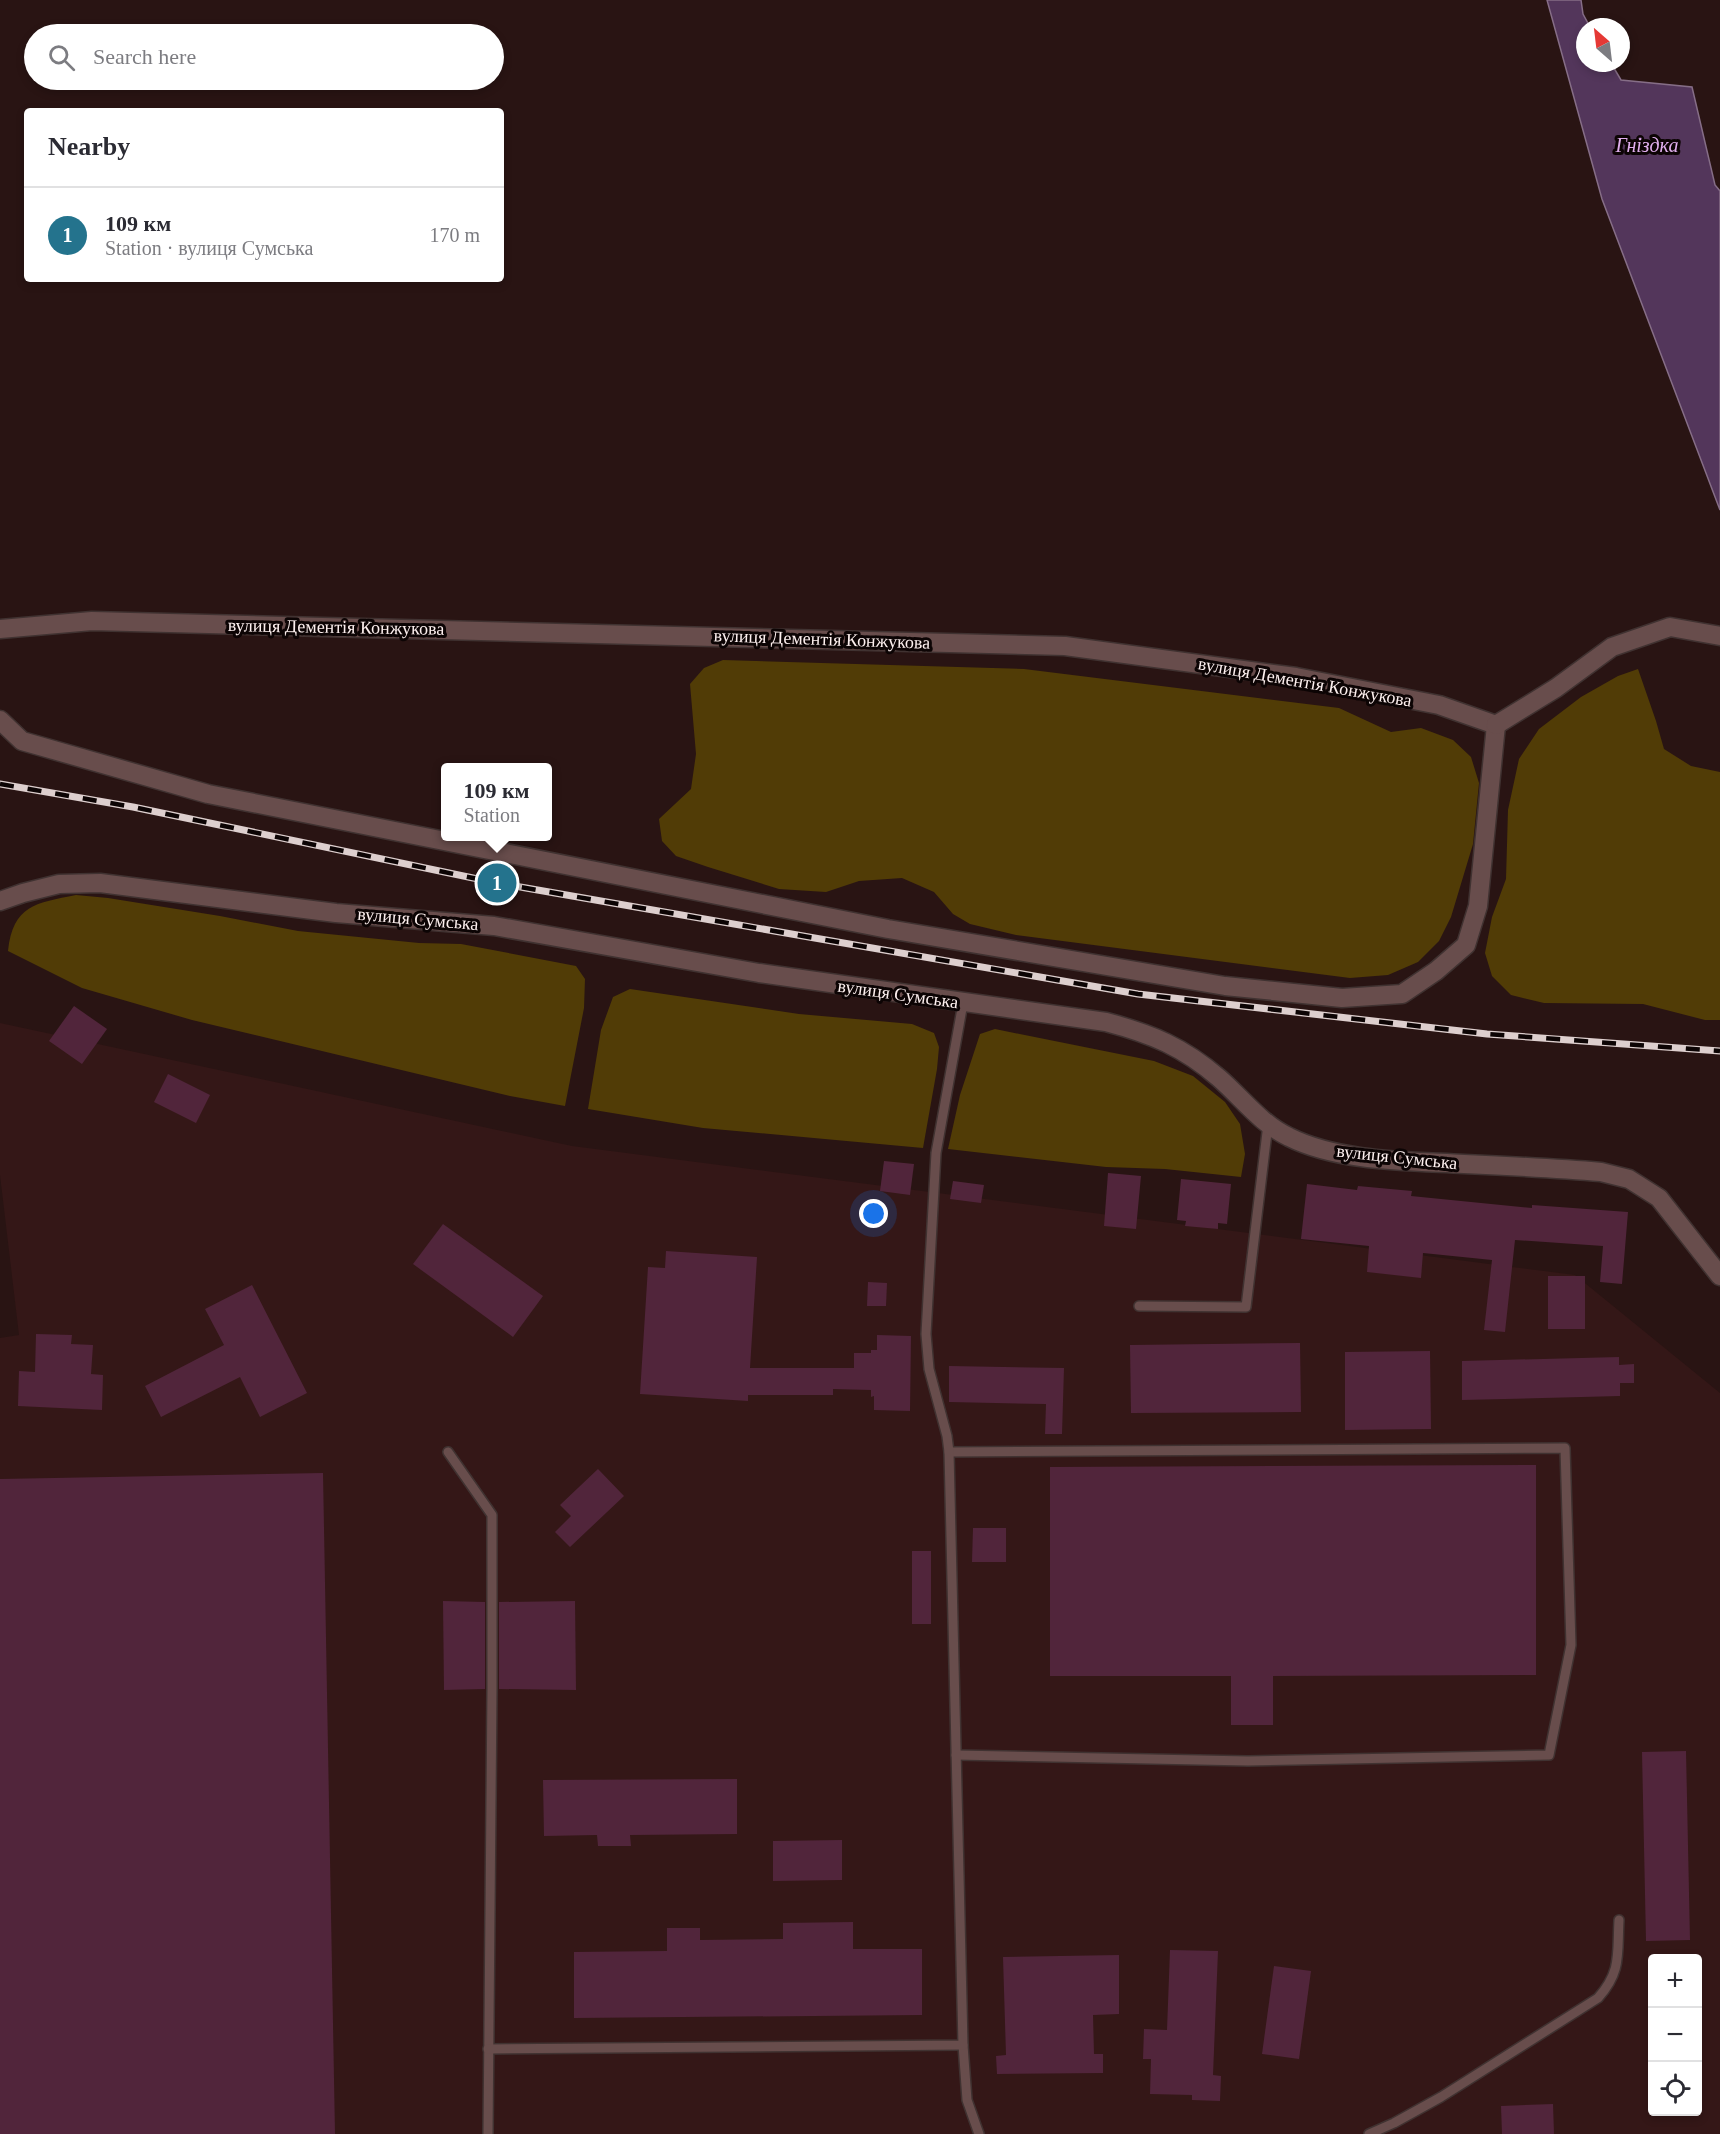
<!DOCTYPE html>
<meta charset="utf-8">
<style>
body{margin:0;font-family:Georgia,serif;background:#f2f2f3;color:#2b2b33}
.controls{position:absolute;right:18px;bottom:18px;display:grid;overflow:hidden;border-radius:6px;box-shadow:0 3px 9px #0003}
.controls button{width:54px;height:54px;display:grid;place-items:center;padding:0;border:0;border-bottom:2px solid #e1e1e2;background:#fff;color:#2b2b33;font:30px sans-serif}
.compass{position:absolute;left:1576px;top:18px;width:54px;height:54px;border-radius:50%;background:#fff;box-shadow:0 3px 9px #0003;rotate:332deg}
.you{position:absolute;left:874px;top:1214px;width:21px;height:21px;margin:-15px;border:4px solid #fff;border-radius:50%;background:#1a73e8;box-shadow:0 0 0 9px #1a73e833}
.badge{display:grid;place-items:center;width:39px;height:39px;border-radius:50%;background:#24738d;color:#fff;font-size:20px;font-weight:700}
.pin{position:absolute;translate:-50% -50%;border:3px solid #fff;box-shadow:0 2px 6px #0006}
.popup{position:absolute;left:441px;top:763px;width:111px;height:78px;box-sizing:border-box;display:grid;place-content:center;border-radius:6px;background:#fff;filter:drop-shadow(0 2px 4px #0005);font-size:20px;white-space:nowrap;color:#7c7c81}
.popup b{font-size:22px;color:#2b2b33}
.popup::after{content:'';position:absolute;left:50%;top:100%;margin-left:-12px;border:12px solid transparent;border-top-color:#fff}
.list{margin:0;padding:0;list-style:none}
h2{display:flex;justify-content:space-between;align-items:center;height:78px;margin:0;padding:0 24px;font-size:26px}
h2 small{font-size:20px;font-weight:400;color:#7c7c81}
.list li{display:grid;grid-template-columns:39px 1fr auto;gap:18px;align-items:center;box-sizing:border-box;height:96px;padding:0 24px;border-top:2px solid #e1e1e2}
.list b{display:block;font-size:22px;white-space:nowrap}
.list p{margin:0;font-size:20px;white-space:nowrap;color:#7c7c81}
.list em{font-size:20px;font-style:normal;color:#7c7c81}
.icon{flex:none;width:33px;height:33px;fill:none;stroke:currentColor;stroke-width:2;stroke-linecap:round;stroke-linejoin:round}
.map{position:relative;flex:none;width:1720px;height:2134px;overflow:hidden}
.search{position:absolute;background:#fff;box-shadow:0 3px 9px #0003;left:24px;top:24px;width:480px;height:66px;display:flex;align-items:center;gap:15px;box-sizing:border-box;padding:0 21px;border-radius:33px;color:#7c7c81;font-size:22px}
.panel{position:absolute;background:#fff;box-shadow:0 3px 9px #0003;left:24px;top:108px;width:480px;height:174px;border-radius:6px}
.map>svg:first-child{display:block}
.built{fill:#341717;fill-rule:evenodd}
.forest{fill:#513c06}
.water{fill:#53365b;stroke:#866e87;stroke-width:1.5}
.building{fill:#51253b}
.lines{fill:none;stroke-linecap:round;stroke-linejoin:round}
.lane-casing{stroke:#403231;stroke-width:12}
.street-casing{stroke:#403231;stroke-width:21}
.lane{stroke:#684d4c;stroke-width:9}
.street{stroke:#684d4c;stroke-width:18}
.rail-casing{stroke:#ddcfce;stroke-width:7}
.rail{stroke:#0c0404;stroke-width:4.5;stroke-dasharray:14;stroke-linecap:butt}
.labels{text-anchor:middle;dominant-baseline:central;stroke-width:6;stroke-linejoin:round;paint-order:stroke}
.street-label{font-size:18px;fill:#fdf0ef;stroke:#0c0404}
.water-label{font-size:20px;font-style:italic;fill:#e0aeed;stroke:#0c0404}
</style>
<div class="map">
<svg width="1720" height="2134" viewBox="0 0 1720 2134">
<rect width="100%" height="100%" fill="#291413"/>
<path class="built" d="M0 1023 572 1146 1575 1275 1720 1393V2134H0V1338L19 1335 0 1175ZM1652 1958H1698V2112H1652Z"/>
<g class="forest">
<path d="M723 660 1024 669 1339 708 1391 732 1421 728 1453 740 1471 757 1479 783 1473 844 1451 917 1439 941 1418 962 1388 975 1350 978 1016 935 970 924 953 914 934 892 902 878 859 881 826 892 779 889 708 867 676 856 662 841 659 819 691 789 696 754 690 684 704 668Z"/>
<path d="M1638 669 1656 721 1664 749 1691 766 1720 772V1020H1705L1643 1004 1544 1003 1511 995 1492 976 1485 953 1492 917 1506 879 1508 810 1519 759 1539 729 1581 697 1618 676Z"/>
<path d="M76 895 108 898 220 916 298 931 419 943 461 944 576 966 585 979 584 1008 565 1106 510 1096 192 1020 82 988 8 951C13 905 36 903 76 895Z"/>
<path d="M630 989 799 1014 912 1024 934 1033 939 1047 937 1069 923 1148 703 1128 588 1109 601 1030 613 997Z"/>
<path d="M995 1029 1154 1061 1193 1076 1225 1102 1240 1124 1245 1154 1241 1177 1165 1169 1106 1167 948 1149 960 1095 980 1034Z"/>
</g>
<path class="water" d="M1547 0H1581L1583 14 1590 27H1585V63H1611L1621 80 1692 87 1715 185 1720 191V510L1602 199Z"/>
<g class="building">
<path d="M74 1006 107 1029 82 1064 49 1041Z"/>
<path d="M168 1074 210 1095 196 1123 154 1102Z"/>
<path d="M884 1161 914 1164 910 1195 880 1191Z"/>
<path d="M1108 1173 1141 1176 1136 1229 1104 1226Z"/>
<path d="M1181 1179 1231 1184 1227 1224 1218 1223V1229L1185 1226 1186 1221 1177 1220Z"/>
<path d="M953 1181 984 1185 981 1203 950 1199Z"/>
<path d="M1307 1184 1357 1190 1358 1186 1412 1191 1411 1196 1532 1208V1205L1628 1212 1622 1284 1600 1282 1603 1246 1515 1240 1505 1332 1484 1330 1492 1260 1423 1253 1421 1278 1367 1272 1369 1246 1301 1239Z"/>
<path d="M443 1224 543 1296 513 1337 413 1264Z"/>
<path d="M666 1251 757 1257 750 1368H854V1353H871V1350H877V1335L911 1336 910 1411 874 1410V1396L871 1397V1390L833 1389V1395H748V1401L640 1394 648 1267 665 1268Z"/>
<rect x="1548" y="1276" width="37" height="53"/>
<path d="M868 1282 887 1283 886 1306H867Z"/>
<path d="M252 1285 307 1393 260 1417 240 1377 161 1417 145 1386 224 1345 205 1309Z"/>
<path d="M36 1334 72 1335 71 1344 93 1345 91 1374 103 1375 102 1410 18 1406 19 1371 35 1372Z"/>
<path d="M1300 1343 1301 1412 1131 1413 1130 1345Z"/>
<path d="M1430 1351 1431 1429 1345 1430V1352Z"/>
<path d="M1619 1357V1365L1634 1364V1383H1620V1396L1462 1400V1361Z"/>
<path d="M949 1366 1064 1368 1062 1434H1045L1046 1404 949 1402Z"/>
<path d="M1536 1465V1675L1273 1676V1725H1231V1676H1050V1467Z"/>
<path d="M598 1469 624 1496 570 1547 555 1532 571 1516 560 1505Z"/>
<path d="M323 1473 335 2134H0V1479Z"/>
<path d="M973 1528H1006V1562H972Z"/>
<rect x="912" y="1551" width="19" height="73"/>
<path d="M443 1601 485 1602V1689L444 1690Z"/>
<path d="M575 1601 576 1690 499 1689V1602Z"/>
<path d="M1686 1751 1690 1940 1646 1941 1642 1752Z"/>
<path d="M737 1779V1834L630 1835 631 1846H598L597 1835 544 1836 543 1780Z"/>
<path d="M842 1840V1880L773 1881V1841Z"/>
<path d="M853 1922V1949H922V2015L574 2018V1952L667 1951V1928H700V1940L783 1939V1923Z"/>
<path d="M1170 1950 1218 1951 1213 2075 1221 2076 1220 2101 1192 2100V2095L1150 2094 1151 2059H1143L1144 2029 1167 2030Z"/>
<path d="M1119 1955V2014L1093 2015 1094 2054H1103V2073L997 2074 996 2056 1006 2055 1003 1957Z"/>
<path d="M1274 1966 1311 1971 1299 2059 1262 2054Z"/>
<path d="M1553 2104 1554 2134H1502L1501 2106Z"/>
</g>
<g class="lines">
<defs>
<g id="lane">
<path d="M1139 1306 1246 1307 1268 1124"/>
<path d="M448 1452 492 1515V1689L488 2134"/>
<path d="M949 1452 1565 1448 1571 1645 1549 1755 1248 1761 956 1755"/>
<path d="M963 2045 967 2100 979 2134"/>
<path d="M488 2049 963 2045 949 1452 947 1436 929 1369 926 1334 936 1153 963 1003"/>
<path d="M1369 2134 1394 2123 1441 2097 1598 1998C1622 1971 1617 1954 1619 1920"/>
</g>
<g id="street">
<path d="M0 629 92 621 1065 646 1296 677 1439 705 1496 725"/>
<path d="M0 720 22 741 208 794 888 929 1225 986 1342 998 1402 994 1436 971 1466 945 1478 906 1496 725"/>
<path d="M1496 725 1556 688 1612 647 1670 627 1720 636"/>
<path d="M0 901 23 893 59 884 100 883 336 913 494 926 759 973 1106 1022C1152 1034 1183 1047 1219 1078 1242 1098 1261 1124 1289 1137 1339 1162 1409 1161 1464 1164 1510 1166 1555 1168 1601 1172L1629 1179 1659 1198 1720 1276"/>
</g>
</defs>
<use href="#lane" class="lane-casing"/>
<use href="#street" class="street-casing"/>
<use href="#lane" class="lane"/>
<use href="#street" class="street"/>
<defs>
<path id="rail" d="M0 784 133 807 497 883 1138 994 1487 1034 1720 1051"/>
</defs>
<use href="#rail" class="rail-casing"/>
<use href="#rail" class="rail"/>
</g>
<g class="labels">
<g class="street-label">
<text transform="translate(336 627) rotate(1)">вулиця Дементія Конжукова</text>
<text transform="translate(822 639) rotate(2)">вулиця Дементія Конжукова</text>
<text transform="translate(1305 682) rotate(10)">вулиця Дементія Конжукова</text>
<text transform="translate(418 919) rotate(5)">вулиця Сумська</text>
<text transform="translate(898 994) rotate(8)">вулиця Сумська</text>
<text transform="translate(1397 1157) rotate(6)">вулиця Сумська</text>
</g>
<g class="water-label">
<text x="1647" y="145">Гніздка</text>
</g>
</g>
</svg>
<div class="controls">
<button>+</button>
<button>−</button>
<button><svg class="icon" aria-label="locate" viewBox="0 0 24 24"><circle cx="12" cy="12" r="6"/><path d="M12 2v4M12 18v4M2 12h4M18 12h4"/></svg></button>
</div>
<svg class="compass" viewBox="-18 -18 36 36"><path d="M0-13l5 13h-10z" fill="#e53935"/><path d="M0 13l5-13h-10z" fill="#7c7c81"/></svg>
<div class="you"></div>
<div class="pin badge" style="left:497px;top:883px">1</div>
<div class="popup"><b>109 км</b>Station</div>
<div class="search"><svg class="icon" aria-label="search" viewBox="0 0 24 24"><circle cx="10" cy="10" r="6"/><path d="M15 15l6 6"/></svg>Search here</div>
<section class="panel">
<h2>Nearby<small></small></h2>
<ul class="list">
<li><span class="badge">1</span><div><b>109 км</b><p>Station · вулиця Сумська</p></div><em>170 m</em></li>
</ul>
</section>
</div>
